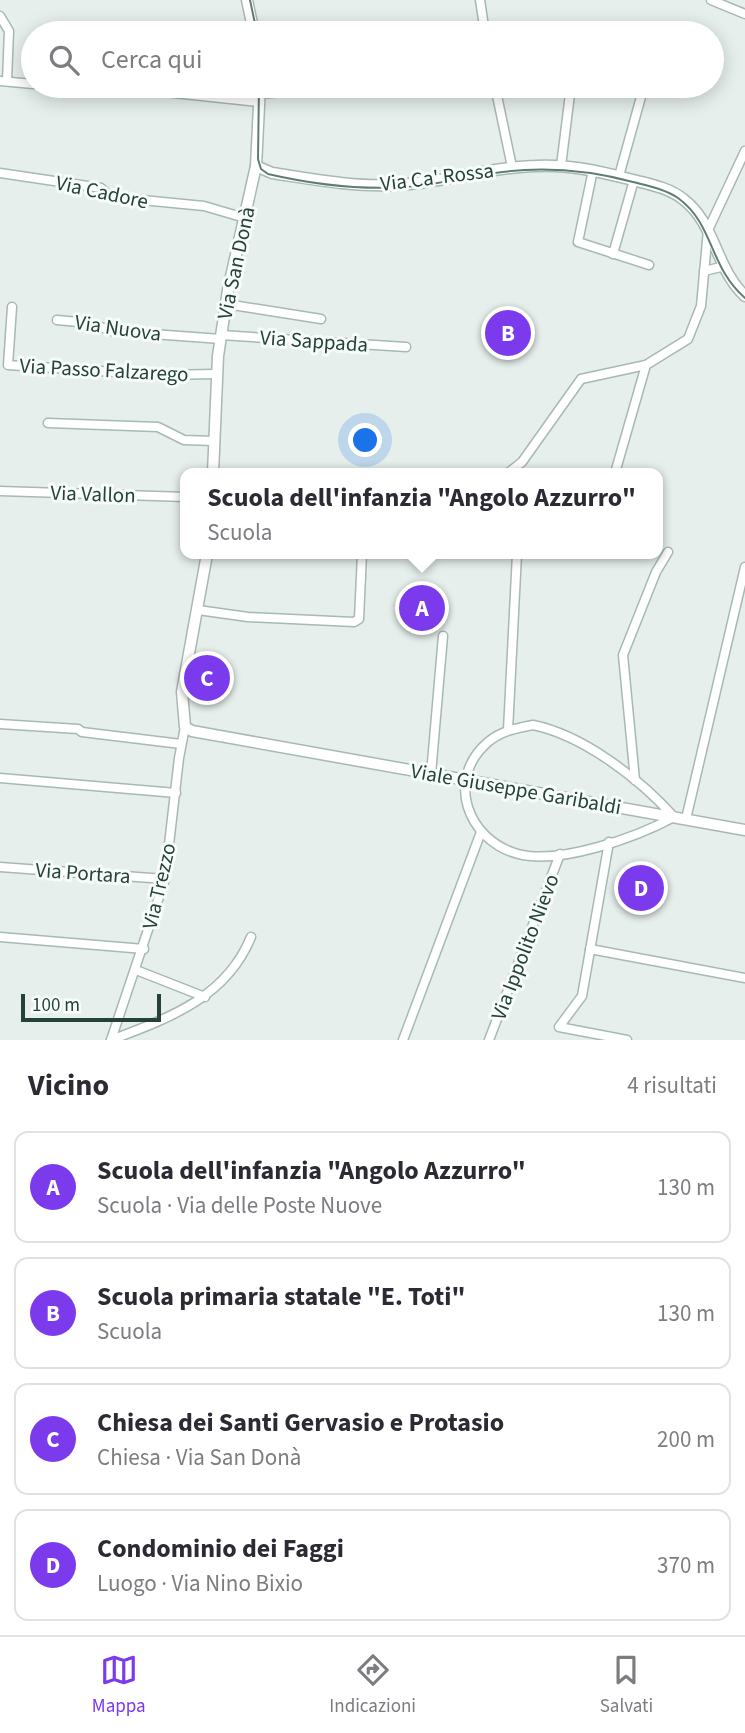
<!DOCTYPE html>
<html lang="it">
<meta charset="utf-8">
<style>
body{margin:0;font-family:"Source Sans 3",sans-serif;background:#f2f2f3;color:#2b2b33}
.scale{position:absolute;left:21px;bottom:18px;width:140px;box-sizing:border-box;padding-left:7px;border:4px solid #24423a;border-top:0;font-size:19px;line-height:24px;white-space:nowrap;color:#24423a;-webkit-text-stroke:5px #f7fbf9;paint-order:stroke}
.you{position:absolute;left:366px;top:441px;width:24px;height:24px;margin:-18px;border:5px solid #fff;border-radius:50%;background:#1a73e8;box-shadow:0 0 0 10px #1a73e833}
.badge{display:grid;place-items:center;width:46px;height:46px;border-radius:50%;background:#7c3aed;color:#fff;font-size:23px;font-weight:700}
.pin{position:absolute;translate:-50% -50%;border:4px solid #fff;box-shadow:0 2px 7px #0006}
.popup{position:absolute;left:180px;top:468px;width:483px;height:91px;box-sizing:border-box;display:grid;place-content:center;border-radius:14px;background:#fff;filter:drop-shadow(0 2px 5px #0005);font-size:23px;white-space:nowrap;color:#7c7c81}
.popup b{font-size:26px;color:#2b2b33}
.popup::after{content:'';position:absolute;left:50%;top:100%;margin-left:-14px;border:14px solid transparent;border-top-color:#fff}
.list{margin:0;padding:0;list-style:none}
h2{display:flex;justify-content:space-between;align-items:center;height:91px;margin:0;padding:0 28px;font-size:30px}
h2 small{font-size:23px;font-weight:400;color:#7c7c81}
.list li{display:grid;grid-template-columns:46px 1fr auto;gap:21px;align-items:center;box-sizing:border-box;height:112px;margin:0 14px 14px;padding:0 14px;border:2px solid #e1e1e2;border-radius:14px}
.list b{display:block;font-size:26px;white-space:nowrap}
.list p{margin:0;font-size:23px;white-space:nowrap;color:#7c7c81}
.list em{font-size:23px;font-style:normal;color:#7c7c81}
.icon{flex:none;width:38px;height:38px;fill:none;stroke:currentColor;stroke-width:2;stroke-linecap:round;stroke-linejoin:round}
.map{position:relative;flex:none;width:745px;height:1040px;overflow:hidden}
.search{position:absolute;background:#fff;box-shadow:0 4px 18px #0003;left:21px;right:21px;top:21px;height:77px;display:flex;align-items:center;gap:18px;box-sizing:border-box;padding:0 24px;border-radius:38px;color:#7c7c81;font-size:26px}
.sheet{height:595px;background:#fff}
nav{display:flex;justify-content:space-around;align-items:center;box-sizing:border-box;height:98px;border-top:2px solid #e1e1e2;background:#fff;font-size:19px;color:#7c7c81}
nav a{display:grid;justify-items:center;gap:4px}
nav .on{color:#7c3aed}
.map>svg:first-child{display:block}
.lines{fill:none;stroke-linecap:round;stroke-linejoin:round}
.minor-casing{stroke:#a8b8b2;stroke-width:11}
.tertiary-casing{stroke:#a8b8b2;stroke-width:13}
.minor{stroke:#fff;stroke-width:8}
.tertiary{stroke:#fff;stroke-width:10}
.tram{stroke:#5f7d75;stroke-width:2}
.labels{text-anchor:middle;dominant-baseline:central;stroke-width:6;stroke-linejoin:round;paint-order:stroke}
.street-label{font-size:21px;fill:#24423a;stroke:#f7fbf9}
</style>
<div class="map">
<svg width="745" height="1040" viewBox="0 0 745 1040">
<rect width="100%" height="100%" fill="#e6efeb"/>
<g class="lines">
<defs>
<g id="minor">
<path d="M480 0 485 33"/>
<path d="M711 0 745 14"/>
<path d="M0 16 9 31 7 81"/>
<path d="M0 81 33 84"/>
<path d="M107 86 259 102"/>
<path d="M495 86 512 167"/>
<path d="M260 94 350 86"/>
<path d="M561 166 571 86"/>
<path d="M593 170 578 242 649 265"/>
<path d="M0 173 101 188 111 197 204 206 245 218"/>
<path d="M619 176 644 86"/>
<path d="M613 254 634 180"/>
<path d="M704 271 721 267"/>
<path d="M226 304 321 319"/>
<path d="M12 307 8 365 161 375 216 374"/>
<path d="M57 320 89 323 112 331 221 339"/>
<path d="M221 335 406 347"/>
<path d="M48 423 158 427 184 440 215 441"/>
<path d="M508 473 522 462 581 379 646 365 688 339 701 306 708 230 745 151"/>
<path d="M615 473 646 365"/>
<path d="M0 491 186 497"/>
<path d="M198 610 248 617 354 622 359 619 362 554"/>
<path d="M0 724 78 729 82 732 181 744"/>
<path d="M533 725C583 735 640 779 674 817 637 837 560 865 518 854 467 840 445 779 488 742 501 731 517 728 533 725Z"/>
<path d="M508 730 517 554"/>
<path d="M431 774 443 636"/>
<path d="M0 778 176 793"/>
<path d="M635 780 623 655 656 572 668 552"/>
<path d="M686 819 745 567"/>
<path d="M609 842 582 996 559 1027 627 1040"/>
<path d="M0 867 165 879"/>
<path d="M0 937 144 949"/>
<path d="M590 949 745 978"/>
<path d="M136 970 205 997"/>
<path d="M111 1040 165 879 179 758 185 727"/>
<path d="M111 1040C169 1018 226 998 251 937"/>
<path d="M403 1040 481 832"/>
<path d="M489 1040 560 854"/>
</g>
<g id="tertiary">
<path d="M247 0 254 33"/>
<path d="M256 166 272 173C312 179 353 187 393 185 441 184 487 167 535 166 567 164 598 171 629 179 648 184 668 187 683 199 716 224 715 268 745 296"/>
<path d="M213 473 218 356 228 290 256 166 260 86"/>
<path d="M207 554 182 692 185 727 192 731 745 830"/>
</g>
</defs>
<use href="#minor" class="minor-casing"/>
<use href="#tertiary" class="tertiary-casing"/>
<use href="#minor" class="minor"/>
<use href="#tertiary" class="tertiary"/>
<g class="tram">
<path d="M250 0 257 33"/>
<path d="M259 86 258 159 261 169 268 174C311 184 361 190 406 187 436 185 466 177 495 173 542 166 588 170 633 182 648 186 665 189 678 198 714 224 709 267 745 298"/>
</g>
</g>
<g class="labels">
<g class="street-label">
<text transform="translate(437 177) rotate(-7)">Via Ca' Rossa</text>
<text transform="translate(102 192) rotate(12)">Via Cadore</text>
<text transform="translate(236 263) rotate(-78)">Via San Donà</text>
<text transform="translate(118 328) rotate(8)">Via Nuova</text>
<text transform="translate(314 341) rotate(4)">Via Sappada</text>
<text transform="translate(104 370) rotate(3)">Via Passo Falzarego</text>
<text transform="translate(93 494) rotate(2)">Via Vallon</text>
<text transform="translate(516 789) rotate(10)">Viale Giuseppe Garibaldi</text>
<text transform="translate(83 873) rotate(4)">Via Portara</text>
<text transform="translate(159 886) rotate(-77)">Via Trezzo</text>
<text transform="translate(525 947) rotate(-69)">Via Ippolito Nievo</text>
</g>
</g>
</svg>
<div class="scale">100 m</div>
<div class="you"></div>
<div class="pin badge" style="left:422px;top:608px">A</div>
<div class="popup"><b>Scuola dell'infanzia &quot;Angolo Azzurro&quot;</b>Scuola</div>
<div class="pin badge" style="left:508px;top:333px">B</div>
<div class="pin badge" style="left:207px;top:678px">C</div>
<div class="pin badge" style="left:641px;top:888px">D</div>
<div class="search"><svg class="icon" aria-label="search" viewBox="0 0 24 24"><circle cx="10" cy="10" r="6"/><path d="M15 15l6 6"/></svg>Cerca qui</div>
</div>
<section class="sheet">
<h2>Vicino<small>4 risultati</small></h2>
<ul class="list">
<li><span class="badge">A</span><div><b>Scuola dell'infanzia &quot;Angolo Azzurro&quot;</b><p>Scuola · Via delle Poste Nuove</p></div><em>130 m</em></li>
<li><span class="badge">B</span><div><b>Scuola primaria statale &quot;E. Toti&quot;</b><p>Scuola</p></div><em>130 m</em></li>
<li><span class="badge">C</span><div><b>Chiesa dei Santi Gervasio e Protasio</b><p>Chiesa · Via San Donà</p></div><em>200 m</em></li>
<li><span class="badge">D</span><div><b>Condominio dei Faggi</b><p>Luogo · Via Nino Bixio</p></div><em>370 m</em></li>
</ul>
</section>
<nav>
<a class="on"><svg class="icon" aria-label="map" viewBox="0 0 24 24"><path d="M3 6l6-2 6 2 6-2v14l-6 2-6-2-6 2zM9 4v14M15 6v14"/></svg>Mappa</a>
<a><svg class="icon" aria-label="directions" viewBox="0 0 24 24"><path d="M12 3l9 9-9 9-9-9zM9 14v-3h6M13 9l2 2-2 2"/></svg>Indicazioni</a>
<a><svg class="icon" aria-label="saved" viewBox="0 0 24 24"><path d="M7 4h10v16l-5-4-5 4z"/></svg>Salvati</a>
</nav>
